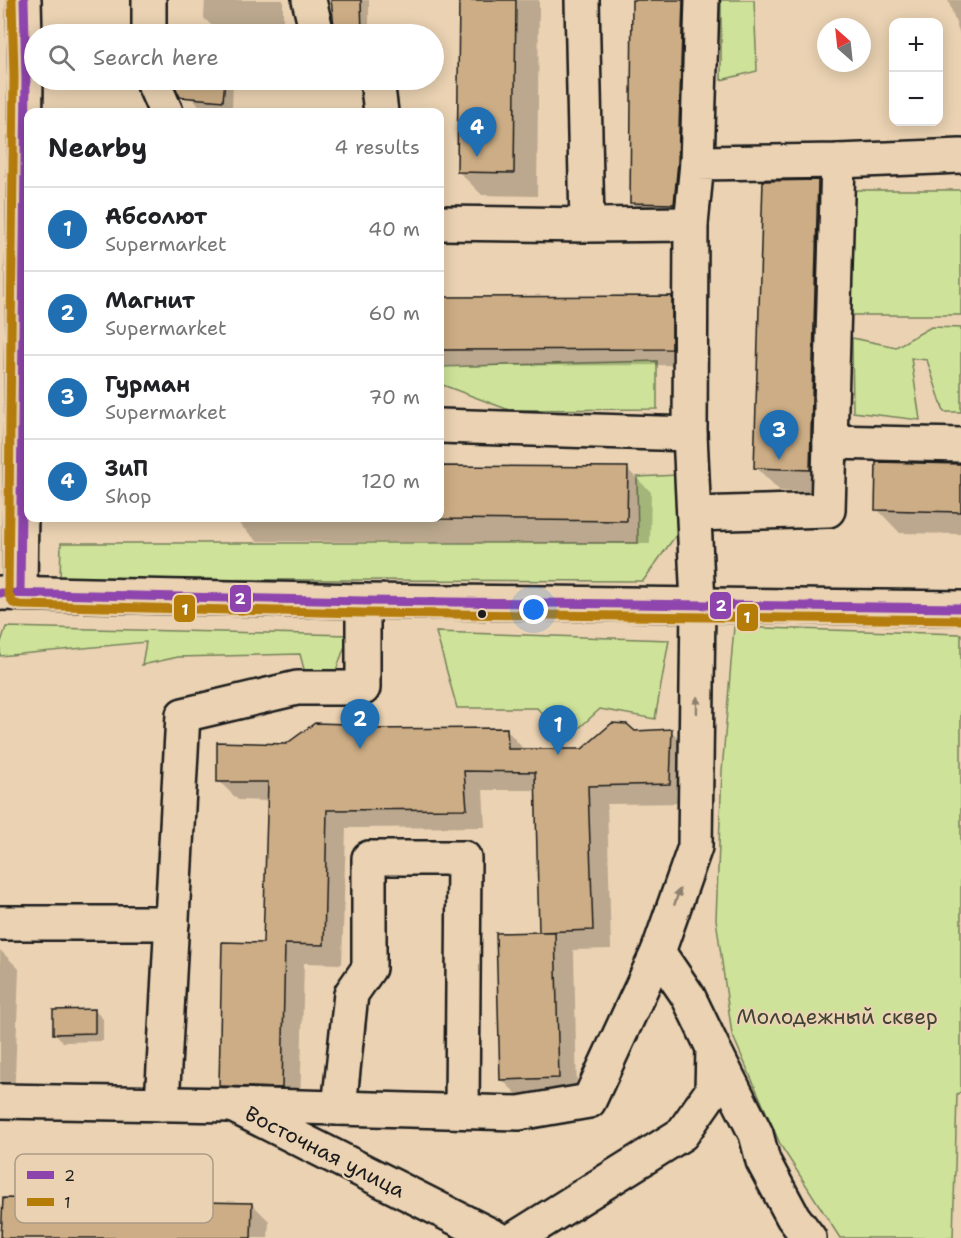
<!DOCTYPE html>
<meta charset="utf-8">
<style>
body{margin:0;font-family:"Shantell Sans",sans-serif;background:#f2f2f2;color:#202124}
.controls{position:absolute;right:18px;top:18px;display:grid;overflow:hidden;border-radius:12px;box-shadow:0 3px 15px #0003}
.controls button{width:54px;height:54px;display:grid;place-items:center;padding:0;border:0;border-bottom:2px solid #e0e0e0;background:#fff;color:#202124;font:30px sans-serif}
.compass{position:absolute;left:817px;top:18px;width:54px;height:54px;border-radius:50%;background:#fff;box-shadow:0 3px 15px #0003;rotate:333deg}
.you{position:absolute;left:534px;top:610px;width:21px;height:21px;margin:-15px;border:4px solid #fff;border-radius:50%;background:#1a73e8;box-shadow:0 0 0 9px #1a73e833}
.badge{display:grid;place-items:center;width:39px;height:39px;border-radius:50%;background:#1f6fb2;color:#fff;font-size:20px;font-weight:700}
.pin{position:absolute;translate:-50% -50px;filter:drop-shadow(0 2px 3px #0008)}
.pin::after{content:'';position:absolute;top:32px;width:21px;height:18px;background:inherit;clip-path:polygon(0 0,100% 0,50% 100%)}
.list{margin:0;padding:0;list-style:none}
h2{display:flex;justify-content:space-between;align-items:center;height:78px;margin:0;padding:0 24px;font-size:26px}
h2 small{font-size:20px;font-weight:400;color:#757577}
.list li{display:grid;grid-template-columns:39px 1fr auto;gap:18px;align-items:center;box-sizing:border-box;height:84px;padding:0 24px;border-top:2px solid #e0e0e0}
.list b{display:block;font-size:22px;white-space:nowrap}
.list p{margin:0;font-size:20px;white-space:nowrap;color:#757577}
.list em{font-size:20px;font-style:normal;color:#757577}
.icon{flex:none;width:33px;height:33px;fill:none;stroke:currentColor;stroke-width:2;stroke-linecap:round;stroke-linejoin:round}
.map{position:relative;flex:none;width:961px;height:1238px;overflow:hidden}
.search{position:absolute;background:#fff;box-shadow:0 3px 15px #0003;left:24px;top:24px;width:420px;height:66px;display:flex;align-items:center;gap:15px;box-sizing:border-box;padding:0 21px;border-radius:33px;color:#757577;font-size:22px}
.panel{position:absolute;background:#fff;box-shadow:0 3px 15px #0003;left:24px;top:108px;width:420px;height:414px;border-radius:12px}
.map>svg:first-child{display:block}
.green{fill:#cee399;stroke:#75805a;stroke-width:1.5}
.shadow{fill:#0003}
.building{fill:#ccad85;stroke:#1c1c1c;stroke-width:1.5}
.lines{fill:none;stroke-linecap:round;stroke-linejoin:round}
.minor-casing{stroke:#1c1c1c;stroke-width:38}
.minor{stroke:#ead2b2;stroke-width:33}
.bus-1-casing{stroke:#ead2b2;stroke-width:14}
.bus-2-casing{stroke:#ead2b2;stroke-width:14}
.bus-1{stroke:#8e44ad;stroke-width:9}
.bus-2{stroke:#b57d08;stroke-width:9}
.oneway{fill:#8d806e}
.bus-dot{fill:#1c1c1c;stroke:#ead2b2;stroke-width:2}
.labels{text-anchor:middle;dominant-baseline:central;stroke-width:4.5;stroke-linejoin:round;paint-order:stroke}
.park-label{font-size:21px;fill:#404435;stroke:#ead2b2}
.street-label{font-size:21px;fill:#1c1c1c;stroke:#ead2b2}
.key{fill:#ead2b2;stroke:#ac9b85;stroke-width:1.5}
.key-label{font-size:16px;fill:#1c1c1c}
.line-badge{stroke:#ead2b2;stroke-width:2}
.badge-label{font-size:16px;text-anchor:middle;font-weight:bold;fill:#fff}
</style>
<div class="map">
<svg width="961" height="1238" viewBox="0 0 961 1238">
<rect width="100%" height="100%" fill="#ead2b2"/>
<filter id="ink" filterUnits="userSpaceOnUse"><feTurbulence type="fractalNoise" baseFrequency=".0167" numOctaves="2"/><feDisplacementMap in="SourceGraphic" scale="12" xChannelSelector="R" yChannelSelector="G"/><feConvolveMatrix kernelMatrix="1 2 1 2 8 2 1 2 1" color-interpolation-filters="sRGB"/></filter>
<g filter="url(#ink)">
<g class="green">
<path d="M721 0H754L757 71 721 80Z"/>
<path d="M847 190H961V315H846Z"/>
<path d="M931 327 961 328V412H944L927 360 911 358 920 420 853 412 852 338 896 347Z"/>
<path d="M657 361V409L509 410 440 384V367Z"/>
<path d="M678 475 679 531 643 581 60 579 61 543H638L637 477Z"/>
<path d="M6 627 349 635 335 673H305L300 654 178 657 142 665 146 642 0 656V645Z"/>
<path d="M734 627 961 634V1092L957 1094 953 1238H840L781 1146 732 1034 716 919 722 771Z"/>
<path d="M436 632 669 640 655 719 600 709 567 739 537 708H457Z"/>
</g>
<g class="shadow">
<path d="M205 0H283V34H220L204 18Z"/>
<path d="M332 0H369V34H336Z"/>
<path d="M460 0H539L537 196 482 195 458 171Z"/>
<path d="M634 0H713L701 186 655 226 631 202Z"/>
<path d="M948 0H961V37Z"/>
<path d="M193 80H231L233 82 232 109 200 106 191 98Z"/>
<path d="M818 182 841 205 833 493 780 491 756 467Z"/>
<path d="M671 297 688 314V365L440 366V298Z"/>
<path d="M961 465V534L900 533 877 509Z"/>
<path d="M440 468 627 469 651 492 650 544 257 541 233 518H440Z"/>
<path d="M506 729 525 751 583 750 634 733 671 731 691 750 689 803 607 804 611 949 572 950 574 952 577 1097 521 1098 501 1079 540 934 537 790H483L485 827 346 828 342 964 304 963 300 1106 240 1105 220 1085 265 945 269 801 238 800 219 781 286 745 353 730Z"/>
<path d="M0 950 19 969 14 1104H0Z"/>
<path d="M94 1010 103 1019V1041L63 1042 55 1033Z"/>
<path d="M252 1204 269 1221 268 1238H3Z"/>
</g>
<g class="building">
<path d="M331 0H361L362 34H335Z"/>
<path d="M459 0H516L514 173 457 172Z"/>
<path d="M632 0H683L678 162 674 204 630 203Z"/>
<path d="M172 80H225L223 101 180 97Z"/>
<path d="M818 180 810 470 754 468 763 181Z"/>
<path d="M672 296V349L440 350V297Z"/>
<path d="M876 462 961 464V512L875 510Z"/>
<path d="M440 466 628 467 627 521 440 519Z"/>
<path d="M315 723 348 724 353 729 507 728 508 749H582L612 723 627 724 635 731 672 729 670 784 588 786 593 930 540 932H555L559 1078 500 1080 496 933 539 932 535 772 464 771 467 809 327 810 324 945 285 944 282 1088 219 1086 222 942 263 943 268 782H217V742L286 744Z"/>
<path d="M95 1009V1033L53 1034V1010Z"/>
<path d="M3 1198 252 1203 251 1238H1Z"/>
</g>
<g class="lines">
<defs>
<g id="minor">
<path d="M149 0V34"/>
<path d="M309 0 317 34"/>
<path d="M152 80 166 112"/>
<path d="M377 80 381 112"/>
<path d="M838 161 830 442 961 445"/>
<path d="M697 163 702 0"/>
<path d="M440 223 587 225"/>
<path d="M691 224 697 163 838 161 961 156"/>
<path d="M440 426 690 434"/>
<path d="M694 514 828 510 830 442"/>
<path d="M0 593 363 601 961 608"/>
<path d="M20 593 26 78 24 0"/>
<path d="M0 923H172"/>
<path d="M715 1052 756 1134 763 1161 793 1217 809 1238"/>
<path d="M0 1101 232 1105 496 1238"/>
<path d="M162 1104 183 715 297 688H363V601"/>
<path d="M232 1105 519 1113 589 1101 658 952 695 847 698 604 690 434 691 224 587 225 582 0"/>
<path d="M339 1108 351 994 369 968V858H464L462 1111"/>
<path d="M516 1238 682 1134 712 1091 713 1048 688 996 658 952"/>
</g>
</defs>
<use href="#minor" class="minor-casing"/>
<use href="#minor" class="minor"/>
<defs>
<g id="bus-1">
<path d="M0 593 363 601 961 608"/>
<path d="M20 593 26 78 24 0"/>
</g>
<path id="bus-2" d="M12 0 14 78 8 593 13 603 20 605 363 613 961 620"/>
</defs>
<use href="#bus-1" class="bus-1-casing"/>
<use href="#bus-2" class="bus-2-casing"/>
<use href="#bus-1" class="bus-1"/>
<use href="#bus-2" class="bus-2"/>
</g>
<defs><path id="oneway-solid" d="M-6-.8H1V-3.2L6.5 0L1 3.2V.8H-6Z" transform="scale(1.5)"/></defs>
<g class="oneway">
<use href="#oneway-solid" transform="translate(697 705) rotate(-89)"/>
<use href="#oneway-solid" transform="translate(677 897) rotate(-71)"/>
</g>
</g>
<circle class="bus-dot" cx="482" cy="614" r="5"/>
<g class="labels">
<g class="park-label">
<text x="837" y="1017">Молодежный сквер</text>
</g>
<g class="street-label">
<text transform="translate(325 1152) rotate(27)">Восточная улица</text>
</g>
</g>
<rect x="15" y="1154" width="198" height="69" rx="9" class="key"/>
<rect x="27" y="1171" width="27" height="8" fill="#8e44ad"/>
<rect x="27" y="1198" width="27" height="8" fill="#b57d08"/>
<g class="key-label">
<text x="64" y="1181">2</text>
<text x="64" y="1208">1</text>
</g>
<g class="line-badge">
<rect x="229" y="584" width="23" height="29" rx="6" fill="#8e44ad"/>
<rect x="709" y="591" width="23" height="29" rx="6" fill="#8e44ad"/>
<rect x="173" y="594" width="23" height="29" rx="6" fill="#b57d08"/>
<rect x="736" y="603" width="23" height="29" rx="6" fill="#b57d08"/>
</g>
<g class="badge-label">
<text x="240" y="604">2</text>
<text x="721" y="611">2</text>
<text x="185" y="615">1</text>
<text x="747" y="623">1</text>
</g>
</svg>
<div class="controls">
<button>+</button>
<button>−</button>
</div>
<svg class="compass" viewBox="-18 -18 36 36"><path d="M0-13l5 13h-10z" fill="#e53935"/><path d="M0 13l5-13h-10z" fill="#757577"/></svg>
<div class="you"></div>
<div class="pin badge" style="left:558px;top:755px">1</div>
<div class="pin badge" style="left:360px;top:749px">2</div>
<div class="pin badge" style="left:779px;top:460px">3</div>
<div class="pin badge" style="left:477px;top:157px">4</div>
<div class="search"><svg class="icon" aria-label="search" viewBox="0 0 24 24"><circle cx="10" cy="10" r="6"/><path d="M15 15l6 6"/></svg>Search here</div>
<section class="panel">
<h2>Nearby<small>4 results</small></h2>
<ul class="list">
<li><span class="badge">1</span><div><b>Абсолют</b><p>Supermarket</p></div><em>40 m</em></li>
<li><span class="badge">2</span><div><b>Магнит</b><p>Supermarket</p></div><em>60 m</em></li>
<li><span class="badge">3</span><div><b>Гурман</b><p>Supermarket</p></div><em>70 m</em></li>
<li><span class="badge">4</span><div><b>ЗиП</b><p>Shop</p></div><em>120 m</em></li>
</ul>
</section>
</div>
